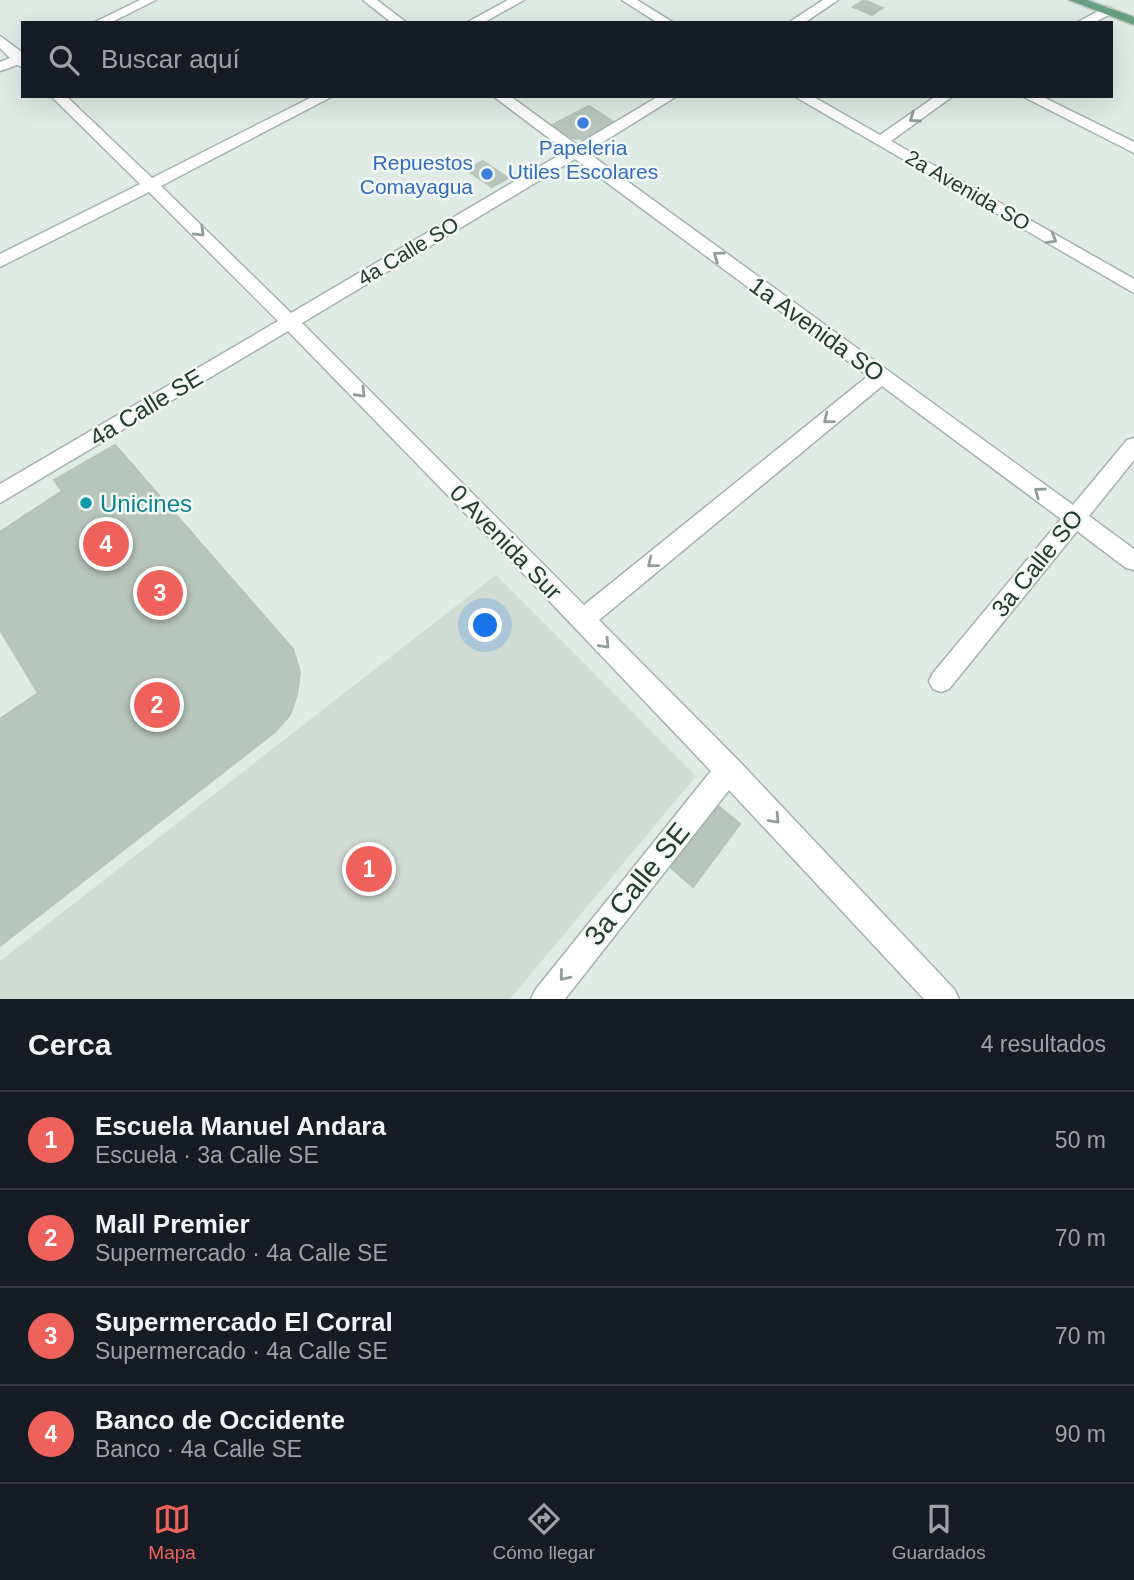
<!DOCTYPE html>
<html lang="es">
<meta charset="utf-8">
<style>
body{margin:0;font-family:Helvetica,sans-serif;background:#242831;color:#f1f3f6}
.you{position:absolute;left:486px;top:626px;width:24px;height:24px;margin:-18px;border:5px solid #fff;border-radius:50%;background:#1a73e8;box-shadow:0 0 0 10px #1a73e833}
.badge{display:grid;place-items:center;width:46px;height:46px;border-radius:50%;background:#ef625c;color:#fff;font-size:23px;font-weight:700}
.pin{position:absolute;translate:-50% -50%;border:4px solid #fff;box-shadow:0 2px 7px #0006}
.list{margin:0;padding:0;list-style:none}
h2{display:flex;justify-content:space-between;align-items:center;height:91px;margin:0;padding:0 28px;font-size:30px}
h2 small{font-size:23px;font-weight:400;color:#9ea1a6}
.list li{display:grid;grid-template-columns:46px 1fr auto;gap:21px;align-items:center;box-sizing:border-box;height:98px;padding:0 28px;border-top:2px solid #363941}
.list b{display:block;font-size:26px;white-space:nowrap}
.list p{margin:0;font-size:23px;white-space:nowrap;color:#9ea1a6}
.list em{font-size:23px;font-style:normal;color:#9ea1a6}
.icon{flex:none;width:38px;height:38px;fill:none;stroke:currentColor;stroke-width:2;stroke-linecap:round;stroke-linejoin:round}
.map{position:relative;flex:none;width:1134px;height:999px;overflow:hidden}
.search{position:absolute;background:#171b24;box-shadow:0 7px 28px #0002;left:21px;right:21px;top:21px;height:77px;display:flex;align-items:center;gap:18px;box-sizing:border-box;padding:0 24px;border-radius:0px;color:#9ea1a6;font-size:26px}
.sheet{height:483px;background:#171b24}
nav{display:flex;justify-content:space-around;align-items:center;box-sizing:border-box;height:98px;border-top:2px solid #363941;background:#171b24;font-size:19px;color:#9ea1a6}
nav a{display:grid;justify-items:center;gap:4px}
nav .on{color:#ef625c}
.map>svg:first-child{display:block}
.built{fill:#d0dbd3}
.building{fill:#b7c6bd;stroke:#b4c5ba;stroke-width:2}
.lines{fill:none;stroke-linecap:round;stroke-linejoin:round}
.minor-casing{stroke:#a4b3ab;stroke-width:3}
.major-casing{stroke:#c1c8c5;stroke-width:3}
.minor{fill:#fff;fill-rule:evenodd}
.major{fill:#67a085;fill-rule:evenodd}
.oneway{stroke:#909e98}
.shop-dot{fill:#3f7fe0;stroke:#f2f8f4;stroke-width:2.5}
.culture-dot{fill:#0f9aa8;stroke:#f2f8f4;stroke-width:2.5}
.labels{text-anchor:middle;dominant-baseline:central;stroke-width:5;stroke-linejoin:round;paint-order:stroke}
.far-shop-label{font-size:21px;fill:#366cbe;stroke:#f2f8f4}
.far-street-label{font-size:21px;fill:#223c30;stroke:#f2f8f4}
.street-label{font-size:24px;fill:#223c30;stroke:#f2f8f4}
.culture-label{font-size:24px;fill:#0d838f;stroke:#f2f8f4;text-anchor:start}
.near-street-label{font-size:28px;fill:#223c30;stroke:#f2f8f4}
</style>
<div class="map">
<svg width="1134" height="999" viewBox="0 0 1134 999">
<rect width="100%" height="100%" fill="#e1ebe5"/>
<path class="built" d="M496 575 696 776 510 999H0V961Z"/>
<g class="building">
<path d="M864 0 883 8 872 15 853 7Z"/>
<path d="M589 106 614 122 582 139 572 138 552 125Z"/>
<path d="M483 161 508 178 492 187 467 170Z"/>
<path d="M115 445 293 649 300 672 297 695 290 715 275 732 0 946V719L38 693 0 630V532L62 491 54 480Z"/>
<path d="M716 804 740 824 693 887 668 865Z"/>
</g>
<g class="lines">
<defs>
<g id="minor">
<path d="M140 0H156L110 23H93Z"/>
<path d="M363 0H377L407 23H392Z"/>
<path d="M508 0H524L483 23H466Z"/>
<path d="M622 0H637L674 23H658Z"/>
<path d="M823 0H838L804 23H788Z"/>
<path d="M1106 7 1111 8V14L1093 23H1076Z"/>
<path d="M0 36 23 53V67L17 65 0 71V62L10 58 0 48Z"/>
<path d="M51 96H66L152 178 314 96H333L161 186 291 313 566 151 493 96H510L577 145 659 96H677L587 152 1073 505 1127 440 1134 438V460L1089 516 1134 549V570L1126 568 1077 531 949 689 941 692 933 689 929 681 933 673 1061 519 882 386 599 620 738 760 954 989 959 999H924L729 790 565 999H531L536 989 711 771 499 548 288 331 0 503V484L278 321 149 192 0 267V254L140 184ZM575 159 868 376 584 605 302 323Z"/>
<path d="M794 96H812L880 135 936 96H953L891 141 1134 279V293Z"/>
<path d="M1022 96H1041L1134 142V153Z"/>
</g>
<path id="major" d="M1069 0H1087L1134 17V25Z"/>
</defs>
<use href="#minor" class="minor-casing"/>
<use href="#major" class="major-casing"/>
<use href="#minor" class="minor"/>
<use href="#major" class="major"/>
</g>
<defs><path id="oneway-chevron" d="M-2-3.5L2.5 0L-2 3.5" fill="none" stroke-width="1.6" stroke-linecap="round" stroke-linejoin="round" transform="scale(1.75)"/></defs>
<g class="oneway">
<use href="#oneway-chevron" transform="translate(914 118) rotate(145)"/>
<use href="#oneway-chevron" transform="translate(200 232) rotate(44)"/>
<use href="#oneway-chevron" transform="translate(1052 239) rotate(30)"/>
<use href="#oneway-chevron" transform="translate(718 256) rotate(-144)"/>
<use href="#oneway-chevron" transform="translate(361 393) rotate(46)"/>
<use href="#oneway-chevron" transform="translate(828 419) rotate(141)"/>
<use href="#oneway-chevron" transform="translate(1039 492) rotate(-144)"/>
<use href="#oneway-chevron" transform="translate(652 563) rotate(141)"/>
<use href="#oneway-chevron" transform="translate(605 644) rotate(46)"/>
<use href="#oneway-chevron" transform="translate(775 819) rotate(47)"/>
<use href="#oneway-chevron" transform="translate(564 976) rotate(129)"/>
</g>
<g class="shop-dot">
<circle cx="583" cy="123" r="7"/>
<circle cx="487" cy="174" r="7"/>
</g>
<circle class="culture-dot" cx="86" cy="503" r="7"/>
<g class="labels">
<g class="far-shop-label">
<text x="583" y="147">Papeleria<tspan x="583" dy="24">Utiles Escolares</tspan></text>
<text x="473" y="162" text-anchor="end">Repuestos<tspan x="473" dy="24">Comayagua</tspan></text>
</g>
<g class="far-street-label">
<text transform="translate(968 190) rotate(30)">2a Avenida SO</text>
<text transform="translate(408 251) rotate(-31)">4a Calle SO</text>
</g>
<g class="street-label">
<text transform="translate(817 329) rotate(36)">1a Avenida SO</text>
<text transform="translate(146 407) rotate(-31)">4a Calle SE</text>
<text transform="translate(506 542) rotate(46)">0 Avenida Sur</text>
<text transform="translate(1037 563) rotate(-51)">3a Calle SO</text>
</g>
<g class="culture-label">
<text x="100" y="503">Unicines</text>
</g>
<g class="near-street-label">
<text transform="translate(637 884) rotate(-51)">3a Calle SE</text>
</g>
</g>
</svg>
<div class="you"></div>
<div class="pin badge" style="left:369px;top:869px">1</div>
<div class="pin badge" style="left:157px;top:705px">2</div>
<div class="pin badge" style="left:160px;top:593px">3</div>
<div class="pin badge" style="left:106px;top:544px">4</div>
<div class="search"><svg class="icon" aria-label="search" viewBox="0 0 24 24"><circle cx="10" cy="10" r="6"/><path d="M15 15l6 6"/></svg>Buscar aquí</div>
</div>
<section class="sheet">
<h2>Cerca<small>4 resultados</small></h2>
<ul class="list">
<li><span class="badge">1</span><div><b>Escuela Manuel Andara</b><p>Escuela · 3a Calle SE</p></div><em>50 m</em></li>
<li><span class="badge">2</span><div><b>Mall Premier</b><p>Supermercado · 4a Calle SE</p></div><em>70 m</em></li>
<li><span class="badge">3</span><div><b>Supermercado El Corral</b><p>Supermercado · 4a Calle SE</p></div><em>70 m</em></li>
<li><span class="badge">4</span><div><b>Banco de Occidente</b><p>Banco · 4a Calle SE</p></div><em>90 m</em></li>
</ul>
</section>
<nav>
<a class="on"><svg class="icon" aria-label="map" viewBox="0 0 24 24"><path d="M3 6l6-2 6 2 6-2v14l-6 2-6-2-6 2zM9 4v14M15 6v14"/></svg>Mapa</a>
<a><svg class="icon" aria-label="directions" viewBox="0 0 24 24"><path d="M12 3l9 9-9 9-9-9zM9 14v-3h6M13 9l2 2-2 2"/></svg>Cómo llegar</a>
<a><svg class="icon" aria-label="saved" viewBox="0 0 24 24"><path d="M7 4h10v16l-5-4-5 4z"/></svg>Guardados</a>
</nav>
